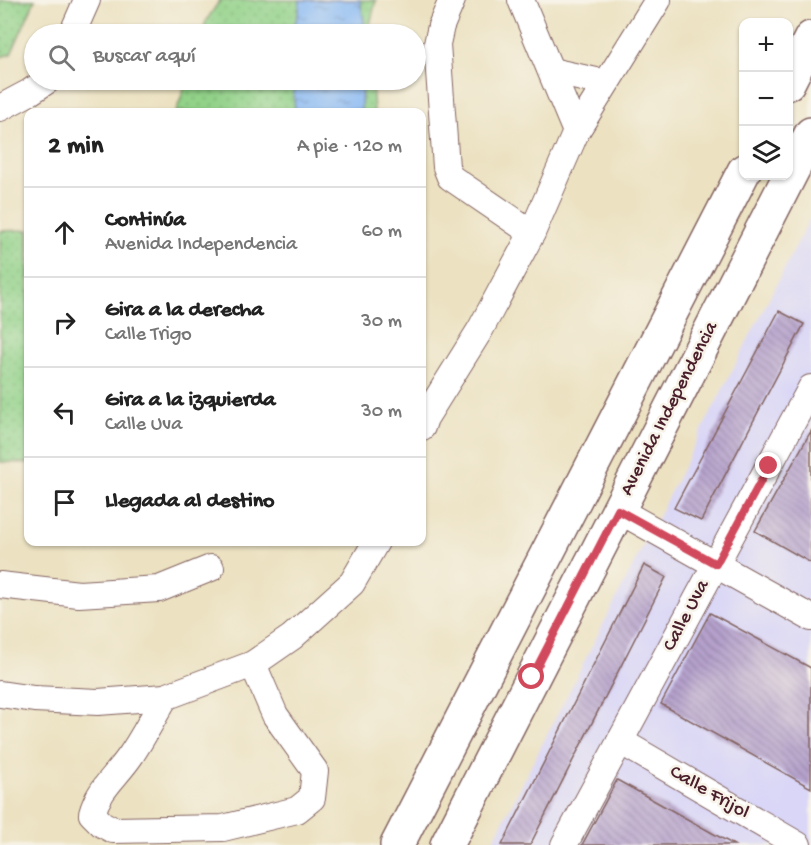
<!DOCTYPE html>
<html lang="es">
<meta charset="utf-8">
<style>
body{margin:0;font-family:"Gochi Hand",sans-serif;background:#f2f2f2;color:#222}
.controls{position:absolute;right:18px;top:18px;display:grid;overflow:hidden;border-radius:12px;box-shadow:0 2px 4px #0004}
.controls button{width:54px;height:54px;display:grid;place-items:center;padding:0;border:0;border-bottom:2px solid #e0e0e0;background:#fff;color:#222;font:30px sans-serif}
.stop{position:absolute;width:18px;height:18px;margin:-14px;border:4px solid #d1495b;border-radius:50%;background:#fff}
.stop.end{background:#d1495b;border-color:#fff;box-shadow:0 2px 6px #0008}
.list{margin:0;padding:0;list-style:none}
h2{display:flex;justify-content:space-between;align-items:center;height:78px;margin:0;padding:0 24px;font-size:26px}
h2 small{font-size:20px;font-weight:400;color:#767676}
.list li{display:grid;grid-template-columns:39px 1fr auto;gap:18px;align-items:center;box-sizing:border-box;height:90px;padding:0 24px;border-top:2px solid #e0e0e0}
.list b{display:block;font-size:22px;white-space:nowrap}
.list p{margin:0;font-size:20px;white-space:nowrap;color:#767676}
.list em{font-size:20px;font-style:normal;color:#767676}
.icon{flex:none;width:33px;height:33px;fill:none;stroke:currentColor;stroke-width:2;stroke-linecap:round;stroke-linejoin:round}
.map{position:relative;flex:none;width:811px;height:845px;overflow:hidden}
.search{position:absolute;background:#fff;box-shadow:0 2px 4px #0004;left:24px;top:24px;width:402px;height:66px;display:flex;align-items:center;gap:15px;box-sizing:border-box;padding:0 21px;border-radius:33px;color:#767676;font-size:22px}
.panel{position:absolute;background:#fff;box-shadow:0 2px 4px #0004;left:24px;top:108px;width:402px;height:438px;border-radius:12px}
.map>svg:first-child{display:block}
.built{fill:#d9d6f7}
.grass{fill:url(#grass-dots);stroke:#6e785a;stroke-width:1.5}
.water{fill:url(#water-ripples);stroke:#696c90;stroke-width:1.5}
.building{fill:url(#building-back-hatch)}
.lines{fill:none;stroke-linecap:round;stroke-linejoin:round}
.minor-casing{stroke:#836360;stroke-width:28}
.secondary-casing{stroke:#836360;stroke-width:36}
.minor{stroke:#fff;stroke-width:26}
.secondary{stroke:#fff;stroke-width:33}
.route{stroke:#d1495b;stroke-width:8}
.labels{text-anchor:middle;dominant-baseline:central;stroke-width:5;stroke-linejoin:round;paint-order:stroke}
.street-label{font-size:20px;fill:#4a1f2b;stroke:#f7f3e8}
</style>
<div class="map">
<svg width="811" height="845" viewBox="0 0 811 845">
<defs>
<pattern id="grass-dots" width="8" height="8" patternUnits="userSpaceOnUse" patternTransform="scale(1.5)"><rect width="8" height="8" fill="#91d188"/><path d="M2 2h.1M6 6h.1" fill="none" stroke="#7fb376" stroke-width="1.8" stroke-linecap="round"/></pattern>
<pattern id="water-ripples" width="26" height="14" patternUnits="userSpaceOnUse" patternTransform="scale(1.5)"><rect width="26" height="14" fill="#88b9f4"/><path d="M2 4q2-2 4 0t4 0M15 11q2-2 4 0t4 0" fill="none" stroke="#7196c6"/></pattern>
<pattern id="building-back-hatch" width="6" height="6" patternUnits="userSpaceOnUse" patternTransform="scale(1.5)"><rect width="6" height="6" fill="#b5a1cc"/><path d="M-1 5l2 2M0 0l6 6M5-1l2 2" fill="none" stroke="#9583a6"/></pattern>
</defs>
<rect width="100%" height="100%" fill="#f7f3e8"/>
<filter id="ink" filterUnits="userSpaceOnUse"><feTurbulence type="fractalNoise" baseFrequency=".0167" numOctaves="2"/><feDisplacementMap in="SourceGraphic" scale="12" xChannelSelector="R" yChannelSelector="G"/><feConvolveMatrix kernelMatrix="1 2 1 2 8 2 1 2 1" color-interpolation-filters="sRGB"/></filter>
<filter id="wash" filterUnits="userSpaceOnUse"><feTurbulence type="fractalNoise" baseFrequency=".008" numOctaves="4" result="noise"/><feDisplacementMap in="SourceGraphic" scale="24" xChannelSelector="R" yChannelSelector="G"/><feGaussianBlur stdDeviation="1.35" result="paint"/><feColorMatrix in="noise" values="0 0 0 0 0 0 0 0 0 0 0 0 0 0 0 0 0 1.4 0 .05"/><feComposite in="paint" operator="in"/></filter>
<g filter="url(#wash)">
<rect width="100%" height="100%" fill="#ece2c2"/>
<path class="built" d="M811 216V845H491Z"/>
<g class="grass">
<path d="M0 0H35L11 54 0 57Z"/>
<path d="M220 0H376L369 29V34H202L206 21Z"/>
<path d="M187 80H372L374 112H176Z"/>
<path d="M28 230V463L0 462V231Z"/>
</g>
<g class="water">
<path d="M300 0H360L364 21V34H292L299 11Z"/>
<path d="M293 80H362L361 112H295Z"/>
</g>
<g id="blocks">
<g class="building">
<path d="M779 311 804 324 701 521 674 508Z"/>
<path d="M811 431V563L755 531Z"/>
<path d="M644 565 666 577 530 845H502Z"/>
<path d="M710 613 811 668V788L661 704Z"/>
<path d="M617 780 734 845H582Z"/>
</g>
</g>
</g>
<g filter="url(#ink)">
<use href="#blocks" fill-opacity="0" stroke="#836360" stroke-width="1.5"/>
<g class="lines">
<defs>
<g id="minor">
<path d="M452 0 441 26 437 44 446 167 450 177 532 233"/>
<path d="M521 0 576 132"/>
<path d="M72 34 87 0"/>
<path d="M551 71 605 83"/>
<path d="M0 108 30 92 48 80"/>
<path d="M422 427 425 418 480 330 532 233 576 132 658 0"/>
<path d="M618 510 811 618"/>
<path d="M0 585 79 594 159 589 211 568"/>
<path d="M0 694 34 699 98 702 165 697 253 664 292 637 352 583 376 542"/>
<path d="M165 697C154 716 144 736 131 755 117 776 99 788 92 814L102 824 113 830 223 828 297 810 312 798 315 771 275 715 253 664"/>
<path d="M620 741 798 845"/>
<path d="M564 845 811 388"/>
</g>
<g id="secondary">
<path d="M788 83 811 38"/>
<path d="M397 845 744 171"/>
<path d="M447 845 811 134"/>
</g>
</defs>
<use href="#minor" class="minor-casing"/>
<use href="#secondary" class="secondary-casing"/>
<use href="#minor" class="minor"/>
<use href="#secondary" class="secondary"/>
</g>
</g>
<g class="lines" filter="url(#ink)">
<path class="route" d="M532 677 618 510 716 564 769 466"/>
</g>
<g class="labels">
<g class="street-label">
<text transform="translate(670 409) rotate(-63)">Avenida Independencia</text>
<text transform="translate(687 616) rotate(-62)">Calle Uva</text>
<text transform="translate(709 793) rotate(30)">Calle Frijol</text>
</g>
</g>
</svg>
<div class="controls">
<button>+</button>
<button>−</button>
<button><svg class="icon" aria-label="layers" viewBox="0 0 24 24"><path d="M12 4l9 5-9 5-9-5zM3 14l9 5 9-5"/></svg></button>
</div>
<div class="stop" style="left:532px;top:677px"></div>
<div class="stop end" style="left:769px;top:466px"></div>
<div class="search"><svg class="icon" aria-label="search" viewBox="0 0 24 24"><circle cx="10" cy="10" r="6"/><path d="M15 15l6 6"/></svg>Buscar aquí</div>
<section class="panel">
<h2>2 min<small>A pie · 120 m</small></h2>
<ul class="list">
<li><svg class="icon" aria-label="ahead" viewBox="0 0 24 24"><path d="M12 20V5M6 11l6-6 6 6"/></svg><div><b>Continúa</b><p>Avenida Independencia</p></div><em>60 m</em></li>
<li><svg class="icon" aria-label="right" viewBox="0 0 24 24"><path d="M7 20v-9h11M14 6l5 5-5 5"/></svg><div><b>Gira a la derecha</b><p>Calle Trigo</p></div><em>30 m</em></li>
<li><svg class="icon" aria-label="left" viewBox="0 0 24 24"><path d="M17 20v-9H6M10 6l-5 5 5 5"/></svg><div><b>Gira a la izquierda</b><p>Calle Uva</p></div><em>30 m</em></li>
<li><svg class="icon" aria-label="arrive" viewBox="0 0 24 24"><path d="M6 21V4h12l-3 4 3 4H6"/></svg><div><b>Llegada al destino</b></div></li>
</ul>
</section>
</div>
